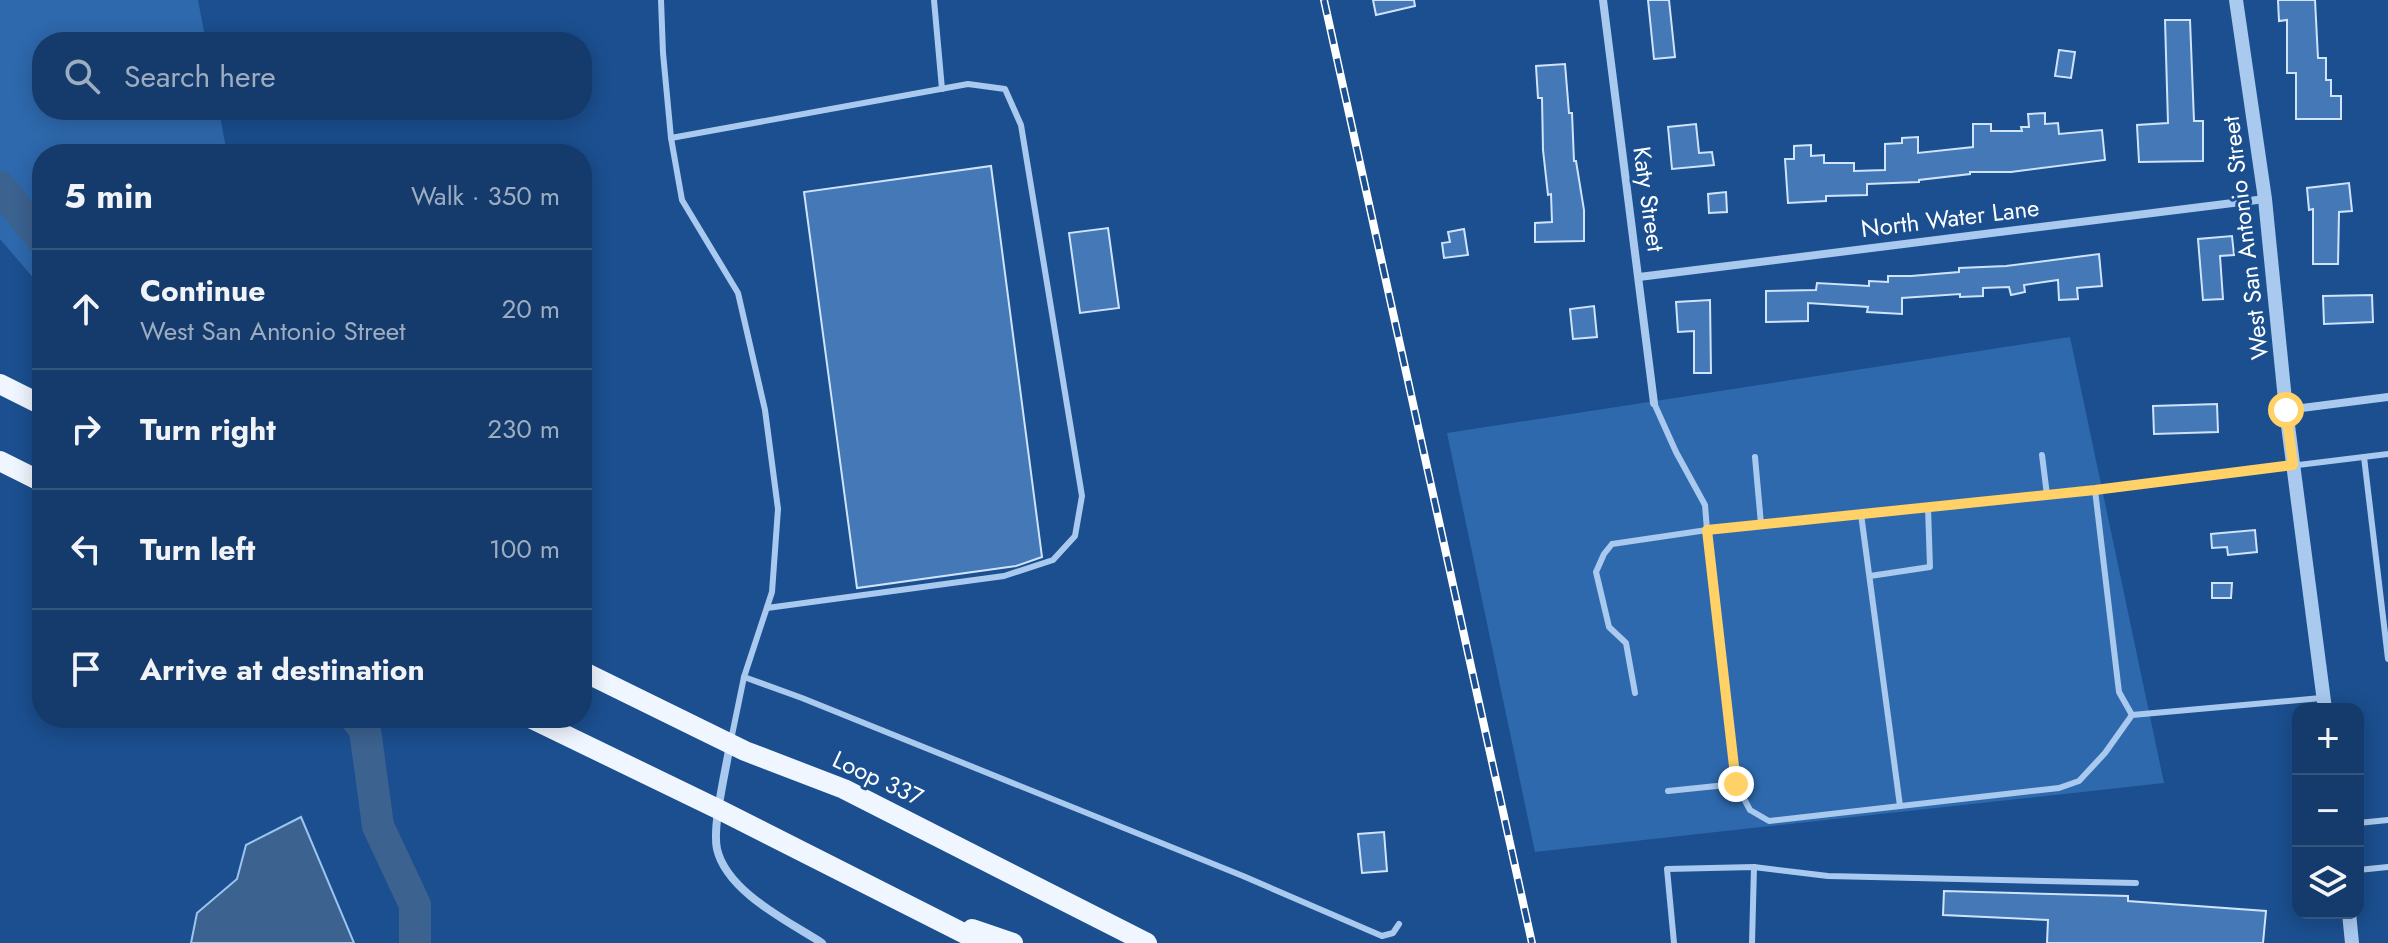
<!DOCTYPE html>
<meta charset="utf-8">
<style>
body{margin:0;font-family:Jost,sans-serif;background:#214673;color:#f1f3f6}
.controls{position:absolute;right:24px;bottom:24px;display:grid;overflow:hidden;border-radius:16px;box-shadow:0 4px 20px #0003}
.controls button{width:72px;height:72px;display:grid;place-items:center;padding:0;border:0;border-bottom:2px solid #33557e;background:#143b6b;color:#f1f3f6;font:40px sans-serif}
.stop{position:absolute;width:24px;height:24px;margin:-18px;border:6px solid #ffd166;border-radius:50%;background:#fff}
.stop.end{background:#ffd166;border-color:#fff;box-shadow:0 2px 8px #0008}
.list{margin:0;padding:0;list-style:none}
h2{display:flex;justify-content:space-between;align-items:center;height:104px;margin:0;padding:0 32px;font-size:34px}
h2 small{font-size:26px;font-weight:400;color:#9dadc1}
.list li{display:grid;grid-template-columns:52px 1fr auto;gap:24px;align-items:center;box-sizing:border-box;height:120px;padding:0 32px;border-top:2px solid #33557e}
.list b{display:block;font-size:30px;white-space:nowrap}
.list p{margin:0;font-size:26px;white-space:nowrap;color:#9dadc1}
.list em{font-size:26px;font-style:normal;color:#9dadc1}
.icon{flex:none;width:44px;height:44px;fill:none;stroke:currentColor;stroke-width:2;stroke-linecap:round;stroke-linejoin:round}
.map{position:relative;flex:none;width:2388px;height:943px;overflow:hidden}
.search{position:absolute;background:#143b6b;box-shadow:0 4px 20px #0003;left:32px;top:32px;width:560px;height:88px;display:flex;align-items:center;gap:20px;box-sizing:border-box;padding:0 28px;border-radius:32px;color:#9dadc1;font-size:30px}
.panel{position:absolute;background:#143b6b;box-shadow:0 4px 20px #0003;left:32px;top:144px;width:560px;height:584px;border-radius:32px}
.map>svg:first-child{display:block}
.green{fill:#2e69ad}
.water{fill:#3c6290;stroke:#9cc4f0;stroke-width:2}
.lines{fill:none;stroke-linecap:round;stroke-linejoin:round}
.river{stroke:#3c6290;stroke-width:32}
.building{fill:#4478b7;stroke:#cfe3fa;stroke-width:2}
.service{stroke:#a9c9ee;stroke-width:6}
.minor{stroke:#a9c9ee;stroke-width:8}
.tertiary{stroke:#a9c9ee;stroke-width:14}
.primary{stroke:#f0f6ff;stroke-width:20}
.rail-casing{stroke:#fff;stroke-width:8}
.rail{stroke:#1b4f8f;stroke-width:5;stroke-dasharray:15;stroke-linecap:butt}
.route{stroke:#ffd166;stroke-width:10}
.labels{text-anchor:middle;dominant-baseline:central;stroke-width:6;stroke-linejoin:round;paint-order:stroke}
.street-label{font-size:24px;fill:#fff;stroke:#1b4f8f}
</style>
<div class="map">
<svg width="2388" height="943" viewBox="0 0 2388 943">
<rect width="100%" height="100%" fill="#1b4f8f"/>
<g class="green">
<path d="M0 0H198L206 42H42V110H219L227 154H42V288L0 239Z"/>
<path d="M2070 337 2164 783 1535 852 1447 433Z"/>
</g>
<path class="water" d="M301 817 354 943H191L197 913 237 879 246 845Z"/>
<g class="lines">
<g class="river">
<path d="M0 187 42 239"/>
<path d="M356 718 365 730 378 826 415 905V943"/>
</g>
</g>
<g class="building">
<path d="M1373 0H1414L1415 6 1376 15Z"/>
<path d="M1648 0H1669L1675 57 1654 59Z"/>
<path d="M2278 0H2315L2318 58H2326V80H2331V96H2341V119H2296V73H2287V20L2279 21Z"/>
<path d="M2165 20H2190L2194 121H2203V161L2139 162 2137 125 2168 123Z"/>
<path d="M2059 50 2075 52 2071 78 2055 76Z"/>
<path d="M1565 64 1569 113H1572L1574 161H1576L1584 210V241L1535 242V223L1552 222 1551 194 1548 195 1543 150 1542 98H1538L1536 66Z"/>
<path d="M2045 113V124L2058 123 2059 134 2102 130 2105 160 2011 172H1970V174L1919 180V182L1867 184V195L1826 196V201L1788 203 1785 159H1794V146L1811 145V156L1824 155V163H1854V171L1885 170V144L1902 143V138L1918 137V153L1973 147V124H1991V131H2022L2021 127H2029L2028 114Z"/>
<path d="M1696 124 1699 153 1712 152 1714 165 1672 169 1668 127Z"/>
<path d="M991 166 1042 557 1016 566 857 588 804 192Z"/>
<path d="M2349 183 2352 211 2339 212 2338 264H2313V209L2309 210 2307 188Z"/>
<path d="M1726 192 1727 212 1709 213 1708 194Z"/>
<path d="M1108 228 1119 308 1080 313 1069 233Z"/>
<path d="M1464 229 1468 255 1444 258 1442 243 1450 242 1448 232Z"/>
<path d="M2232 236 2234 255 2220 256 2223 299 2203 300 2198 239Z"/>
<path d="M2099 254 2102 286 2077 288 2078 299 2059 300 2058 280 2024 285 2025 292 2011 295 2009 287 1983 288V296L1960 297V294L1902 298V314L1867 312 1868 307 1808 303V321L1766 322V291L1816 290 1817 283 1869 286V281L1888 282V276H1911L1959 272V268L2006 266Z"/>
<path d="M2372 295 2373 322 2324 324 2323 296Z"/>
<path d="M1710 300 1711 373H1694V331L1678 332 1676 302Z"/>
<path d="M1594 306 1597 337 1573 339 1570 309Z"/>
<path d="M2217 404 2218 432 2154 434 2153 406Z"/>
<path d="M2255 530 2257 552 2228 555 2227 547 2212 548 2211 534Z"/>
<path d="M2212 583H2232L2231 598H2212Z"/>
<path d="M1384 832 1387 871 1362 873 1358 834Z"/>
<path d="M1944 891 2128 896V901L2266 911 2263 943H2047L2048 920 1943 915Z"/>
</g>
<g class="lines">
<g class="service">
<path d="M661 0 663 53 671 138 682 200 738 293 765 410 778 509 772 592 744 677 731 740"/>
<path d="M934 0 942 89"/>
<path d="M671 138 968 84 1005 89 1021 125 1082 496 1075 536 1053 560 1004 576 767 608"/>
<path d="M2042 455 2047 495"/>
<path d="M1755 457 1761 524"/>
<path d="M2364 457 2388 659"/>
<path d="M2095 490 2119 692 2132 715"/>
<path d="M1861 514 1900 806"/>
<path d="M1870 576 1930 567 1928 507"/>
<path d="M744 677 802 698 1243 876 1382 936 1393 933 1399 924"/>
<path d="M1635 693 1626 643 1609 627 1596 572 1604 554 1612 544 1707 530 1705 505 1676 452 1654 403"/>
<path d="M2321 698 2132 715 2105 753 2079 781 2059 788 1769 821 1750 810 1736 784 1707 530 2095 490 2388 454"/>
<path d="M1668 791 1736 784"/>
<path d="M2358 823 2388 820"/>
<path d="M2358 870 2388 867"/>
<path d="M1674 943 1667 869 1754 867 1828 876 2136 883"/>
<path d="M1752 943 1754 867"/>
</g>
<g class="minor">
<path d="M1603 0 1654 403"/>
<path d="M1639 277 2265 199"/>
<path d="M2286 410 2388 397"/>
<path d="M730 744C726 770 712 826 717 849 727 892 788 921 822 943"/>
</g>
<g class="tertiary">
<path d="M2236 0 2265 199 2286 410 2325 709"/>
<path d="M2349 913 2352 943"/>
</g>
<g class="primary">
<path d="M0 384 42 405"/>
<path d="M0 461 42 482"/>
<path d="M582 671 745 751 844 789 1147 943"/>
<path d="M530 718 720 810 983 943"/>
<path d="M972 929 1013 943"/>
</g>
<defs>
<path id="rail" d="M1324 0 1532 943"/>
</defs>
<use href="#rail" class="rail-casing"/>
<use href="#rail" class="rail"/>
</g>
<g class="lines">
<path class="route" d="M1736 784 1707 530 2095 490 2293 465 2286 410"/>
</g>
<g class="labels">
<g class="street-label">
<text transform="translate(1649 199) rotate(82)">Katy Street</text>
<text transform="translate(1950 218) rotate(-7)">North Water Lane</text>
<text transform="translate(2245 238) rotate(-97)">West San Antonio Street</text>
<text transform="translate(878 778) rotate(25)">Loop 337</text>
</g>
</g>
</svg>
<div class="controls">
<button>+</button>
<button>−</button>
<button><svg class="icon" aria-label="layers" viewBox="0 0 24 24"><path d="M12 4l9 5-9 5-9-5zM3 14l9 5 9-5"/></svg></button>
</div>
<div class="stop" style="left:2286px;top:410px"></div>
<div class="stop end" style="left:1736px;top:784px"></div>
<div class="search"><svg class="icon" aria-label="search" viewBox="0 0 24 24"><circle cx="10" cy="10" r="6"/><path d="M15 15l6 6"/></svg>Search here</div>
<section class="panel">
<h2>5 min<small>Walk · 350 m</small></h2>
<ul class="list">
<li><svg class="icon" aria-label="ahead" viewBox="0 0 24 24"><path d="M12 20V5M6 11l6-6 6 6"/></svg><div><b>Continue</b><p>West San Antonio Street</p></div><em>20 m</em></li>
<li><svg class="icon" aria-label="right" viewBox="0 0 24 24"><path d="M7 20v-9h11M14 6l5 5-5 5"/></svg><div><b>Turn right</b></div><em>230 m</em></li>
<li><svg class="icon" aria-label="left" viewBox="0 0 24 24"><path d="M17 20v-9H6M10 6l-5 5 5 5"/></svg><div><b>Turn left</b></div><em>100 m</em></li>
<li><svg class="icon" aria-label="arrive" viewBox="0 0 24 24"><path d="M6 21V4h12l-3 4 3 4H6"/></svg><div><b>Arrive at destination</b></div></li>
</ul>
</section>
</div>
